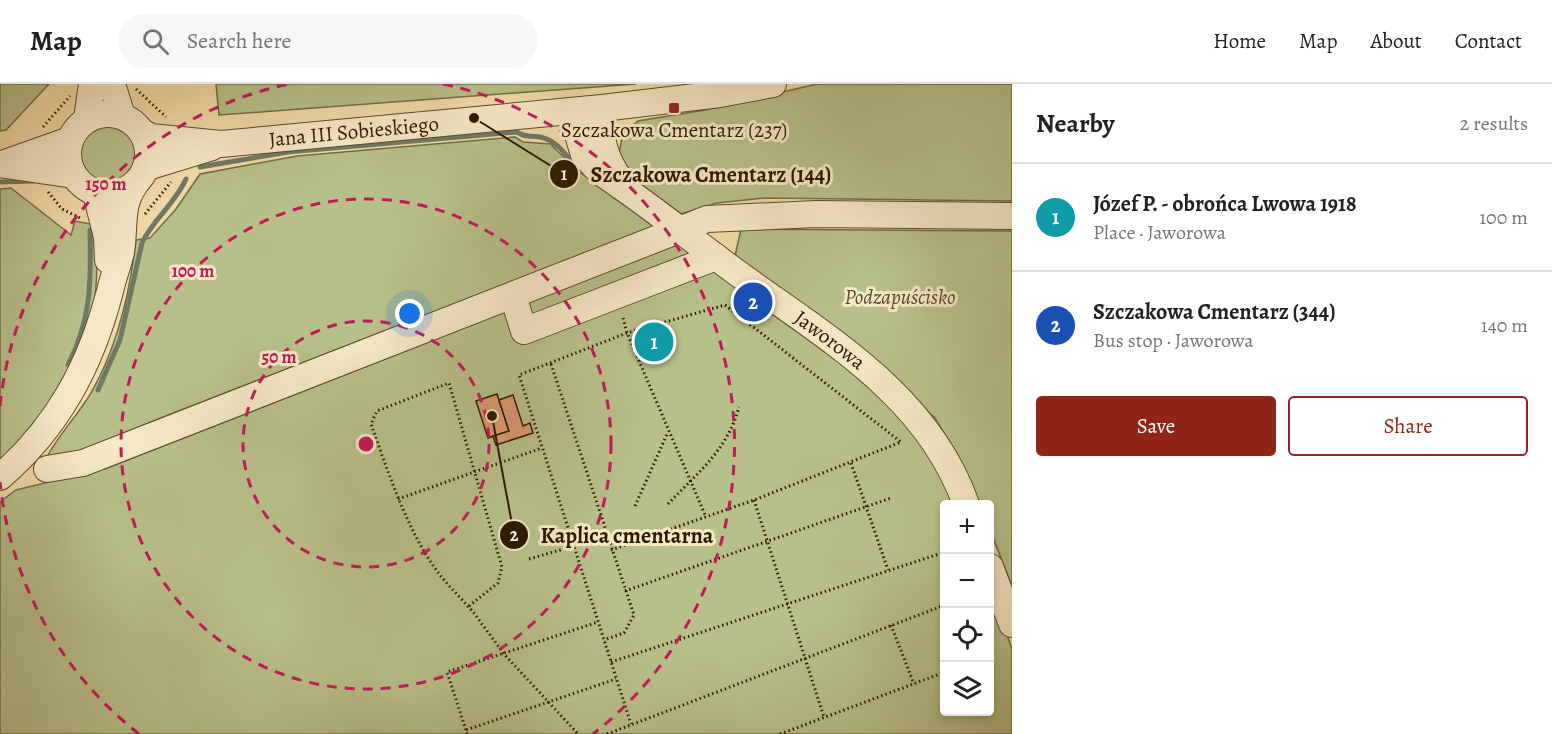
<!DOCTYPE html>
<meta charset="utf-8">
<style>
body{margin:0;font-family:Alegreya,serif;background:#f6f6f6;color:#202124}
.controls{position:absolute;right:18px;bottom:18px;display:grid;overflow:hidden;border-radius:6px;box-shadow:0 3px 9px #0003}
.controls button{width:54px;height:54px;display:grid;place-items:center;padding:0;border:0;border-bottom:2px solid #e0e0e0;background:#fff;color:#202124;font:30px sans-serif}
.you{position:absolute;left:410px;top:230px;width:21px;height:21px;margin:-15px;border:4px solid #fff;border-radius:50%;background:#1a73e8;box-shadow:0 0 0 9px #1a73e833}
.badge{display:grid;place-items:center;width:39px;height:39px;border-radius:50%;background:#8f2418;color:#fff;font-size:20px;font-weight:700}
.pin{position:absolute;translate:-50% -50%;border:3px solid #fff;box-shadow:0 2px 6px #0006}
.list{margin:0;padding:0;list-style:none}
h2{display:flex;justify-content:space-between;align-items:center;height:78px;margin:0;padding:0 24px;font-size:26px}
h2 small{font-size:20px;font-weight:400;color:#757577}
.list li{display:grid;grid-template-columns:39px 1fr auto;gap:18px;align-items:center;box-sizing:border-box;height:108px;padding:0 24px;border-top:2px solid #e0e0e0}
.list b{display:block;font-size:22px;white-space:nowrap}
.list p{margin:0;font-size:20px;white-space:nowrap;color:#757577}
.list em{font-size:20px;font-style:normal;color:#757577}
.actions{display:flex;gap:12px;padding:18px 24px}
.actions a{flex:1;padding:14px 0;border:2px solid #8f2418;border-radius:6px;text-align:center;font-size:21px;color:#8f2418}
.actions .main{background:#8f2418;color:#fff}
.icon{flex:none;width:33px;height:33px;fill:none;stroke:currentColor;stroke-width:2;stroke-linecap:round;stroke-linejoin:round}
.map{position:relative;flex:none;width:1012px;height:650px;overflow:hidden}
header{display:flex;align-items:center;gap:36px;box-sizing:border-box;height:84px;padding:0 30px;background:#fff;border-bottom:2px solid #e0e0e0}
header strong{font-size:28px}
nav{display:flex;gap:33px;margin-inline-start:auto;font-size:21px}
.search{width:420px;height:54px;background:#f6f6f6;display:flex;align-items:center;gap:15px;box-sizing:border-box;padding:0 21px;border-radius:33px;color:#757577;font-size:22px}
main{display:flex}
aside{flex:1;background:#fff}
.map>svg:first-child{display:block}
.green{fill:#b8c089;stroke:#726c45;stroke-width:1.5}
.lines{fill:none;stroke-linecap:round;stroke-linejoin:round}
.stream{stroke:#6f7a65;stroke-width:5}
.building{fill:#dd9970;stroke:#2c1801;stroke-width:1.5}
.minor-casing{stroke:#5d492b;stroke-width:28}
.path{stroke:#2c1801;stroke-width:3;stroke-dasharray:1.5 3;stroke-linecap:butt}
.minor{stroke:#f6e8c7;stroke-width:26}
.ring{fill:none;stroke:#c2185b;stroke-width:3;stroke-dasharray:10 8}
.poi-dot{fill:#8f2418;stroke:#f6e8c7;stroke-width:2}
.labels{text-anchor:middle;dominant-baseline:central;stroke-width:6;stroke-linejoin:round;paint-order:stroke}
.poi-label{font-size:21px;fill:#2c1801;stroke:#f6e8c7}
.street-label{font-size:21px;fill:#2c1801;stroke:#f6e8c7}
.park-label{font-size:21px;font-style:italic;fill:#564a2a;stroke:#f6e8c7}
.centre{fill:#c2185b;stroke:#f6e8c7;stroke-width:3}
.ring-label{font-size:18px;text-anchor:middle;font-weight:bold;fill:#c2185b;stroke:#f6e8c7;stroke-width:6;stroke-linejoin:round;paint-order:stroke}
.leader{fill:none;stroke:#2c1801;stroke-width:2}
.callout-dot{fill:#2c1801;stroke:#f6e8c7;stroke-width:2}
.mark-label{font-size:18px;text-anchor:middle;font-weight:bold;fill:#fff}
.callout-label{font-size:22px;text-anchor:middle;font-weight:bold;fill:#2c1801;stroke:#f6e8c7;stroke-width:6;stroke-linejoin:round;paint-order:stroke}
</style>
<header>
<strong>Map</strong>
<div class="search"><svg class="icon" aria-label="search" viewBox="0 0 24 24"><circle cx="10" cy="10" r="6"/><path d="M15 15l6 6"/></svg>Search here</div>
<nav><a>Home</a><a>Map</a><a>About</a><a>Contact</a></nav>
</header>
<main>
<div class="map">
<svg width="1012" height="650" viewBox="0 0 1012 650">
<rect width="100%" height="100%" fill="#f1dca9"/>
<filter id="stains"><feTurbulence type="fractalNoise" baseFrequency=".00333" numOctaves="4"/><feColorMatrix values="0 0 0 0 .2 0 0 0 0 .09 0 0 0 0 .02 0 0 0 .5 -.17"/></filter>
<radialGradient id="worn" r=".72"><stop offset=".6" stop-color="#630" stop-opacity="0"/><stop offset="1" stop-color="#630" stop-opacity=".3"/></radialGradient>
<g class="green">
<path d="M0 0H49L6 46 0 47Z"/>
<path d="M216 0H636L219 31Z"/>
<path d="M817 0H1012V117L764 114 717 119 681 130 628 91 618 75 622 54 628 45 638 37 705 26Z"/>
<circle cx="107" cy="70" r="30"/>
<path d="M515 53 523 58 550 60 565 74 574 91 581 89 654 142 166 332 73 370 47 373C59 350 78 331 91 309 118 262 130 208 136 156L150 154 176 125 200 90 297 72Z"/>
<path d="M11 104 71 151 75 137 96 141C97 176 99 213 88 247 72 296 36 340 0 377V105Z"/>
<path d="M741 145 1012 147V502L990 446V420H979L964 384 935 334 858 263 735 172Z"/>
<path d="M681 159 837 273 912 341 959 420H945V628H990V503L1012 565V650H0V418L16 406 107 384Z"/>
</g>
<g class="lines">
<g class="stream">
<path d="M200 83 288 68 517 48C525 54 530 51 540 53 556 56 569 72 575 86"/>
<path d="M0 98 34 97"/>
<path d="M68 281C92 234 91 197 90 146"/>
<path d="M98 306 120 256 142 159C153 135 175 120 186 95"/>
</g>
</g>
<g class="building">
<path d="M497 310 509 347 488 354 476 317Z"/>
<path d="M513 311 523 342 530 339 533 349 496 361 493 352 509 347 499 316Z"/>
</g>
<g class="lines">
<defs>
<g id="minor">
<path d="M112 0 122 32"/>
<path d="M602 24C599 53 604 74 621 97"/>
<path id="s1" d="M571 27 584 71 600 88C647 119 691 155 736 188 826 254 927 310 966 420"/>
<circle cx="108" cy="70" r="40"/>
<path d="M87 35 92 0"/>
<path id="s2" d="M142 48 151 53 221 60 602 24 720 10 773 0"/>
<path d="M5 79 70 56"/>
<path d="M0 80 74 91"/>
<path d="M147 83 212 63"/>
<path d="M96 109 107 153 108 176"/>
<path d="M513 212 524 247 716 173"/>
<path d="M47 385 83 379 707 135 816 130 1012 132"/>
<path d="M0 393C58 343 91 281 110 207 113 194 118 181 121 168 125 144 120 122 134 102"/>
<path d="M990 483 1012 540"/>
</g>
</defs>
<use href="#minor" class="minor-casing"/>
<g class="path">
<path d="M136 5 166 33"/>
<path d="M43 43 70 12"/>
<path d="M48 108 62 125 82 135"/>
<path d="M145 130 171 98"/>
<path d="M623 234 627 249 706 433"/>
<path d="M551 280 634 531 624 549 604 556"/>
<path d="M851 379 888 486"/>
<path d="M398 415 542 364"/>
<path d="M754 416 824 633"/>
<path d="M668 420C698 388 727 367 739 323"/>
<path d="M635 422 668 348"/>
<path d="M611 466 754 416 901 358 725 221 627 249 519 291 631 640"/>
<path d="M529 475 574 462"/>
<path d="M625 507 891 414"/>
<path d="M469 522 498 499 502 483 449 299 377 327 371 340C388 388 407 446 437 487 448 502 462 515 474 529L504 570 578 650"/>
<path d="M891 541 914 600"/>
<path d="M611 578 945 468"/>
<path d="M466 646 447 588 598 538"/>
<path d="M467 650 466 646 616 595"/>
<path d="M607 650 945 521"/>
<path d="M780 650 945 588"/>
</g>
<use href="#minor" class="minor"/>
</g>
<g class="ring">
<circle cx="366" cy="360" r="123"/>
<circle cx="366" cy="360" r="245"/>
<path d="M139 650A368 368 0 0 1 0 398M0 322A368 368 0 0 1 289 0M443 0A368 368 0 0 1 593 650"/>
</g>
<rect class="poi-dot" x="668" y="18" width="12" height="12" rx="3"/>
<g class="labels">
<g class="poi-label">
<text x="674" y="46">Szczakowa Cmentarz (237)</text>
</g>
<g class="street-label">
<text stroke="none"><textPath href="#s2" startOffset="214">Jana III Sobieskiego</textPath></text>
<text stroke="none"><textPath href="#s1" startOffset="354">Jaworowa</textPath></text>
</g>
<g class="park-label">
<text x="900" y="213">Podzapuścisko</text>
</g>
</g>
<circle cx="366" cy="360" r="9" class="centre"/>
<g class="ring-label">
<text x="106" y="106">150 m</text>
<text x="193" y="193">100 m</text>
<text x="279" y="279">50 m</text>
</g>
<path class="leader" d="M474 34L564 90M492 332L514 451"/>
<g class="callout-dot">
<circle cx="474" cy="34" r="6"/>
<circle cx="492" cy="332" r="6"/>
<circle cx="564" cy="90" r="15"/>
<circle cx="514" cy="451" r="15"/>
</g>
<g class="mark-label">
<text x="564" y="96">1</text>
<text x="514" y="457">2</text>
</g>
<g class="callout-label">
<text x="711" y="98">Szczakowa Cmentarz (144)</text>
<text x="627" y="459">Kaplica cmentarna</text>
</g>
<rect width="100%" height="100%" filter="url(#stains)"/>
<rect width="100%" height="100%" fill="url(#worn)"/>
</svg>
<div class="controls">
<button>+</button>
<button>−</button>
<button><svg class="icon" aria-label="locate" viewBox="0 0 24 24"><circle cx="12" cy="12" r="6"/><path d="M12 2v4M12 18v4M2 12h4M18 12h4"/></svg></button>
<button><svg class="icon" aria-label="layers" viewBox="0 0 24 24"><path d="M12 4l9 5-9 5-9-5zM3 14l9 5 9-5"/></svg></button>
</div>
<div class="you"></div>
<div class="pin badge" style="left:654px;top:258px;background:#0f9aa8">1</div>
<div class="pin badge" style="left:753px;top:218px;background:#1a4fb4">2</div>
</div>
<aside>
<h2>Nearby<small>2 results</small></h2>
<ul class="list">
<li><span class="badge" style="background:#0f9aa8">1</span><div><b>Józef P. - obrońca Lwowa 1918</b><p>Place · Jaworowa</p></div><em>100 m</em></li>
<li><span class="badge" style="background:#1a4fb4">2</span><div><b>Szczakowa Cmentarz (344)</b><p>Bus stop · Jaworowa</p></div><em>140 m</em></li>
</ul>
<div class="actions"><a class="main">Save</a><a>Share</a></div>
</aside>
</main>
